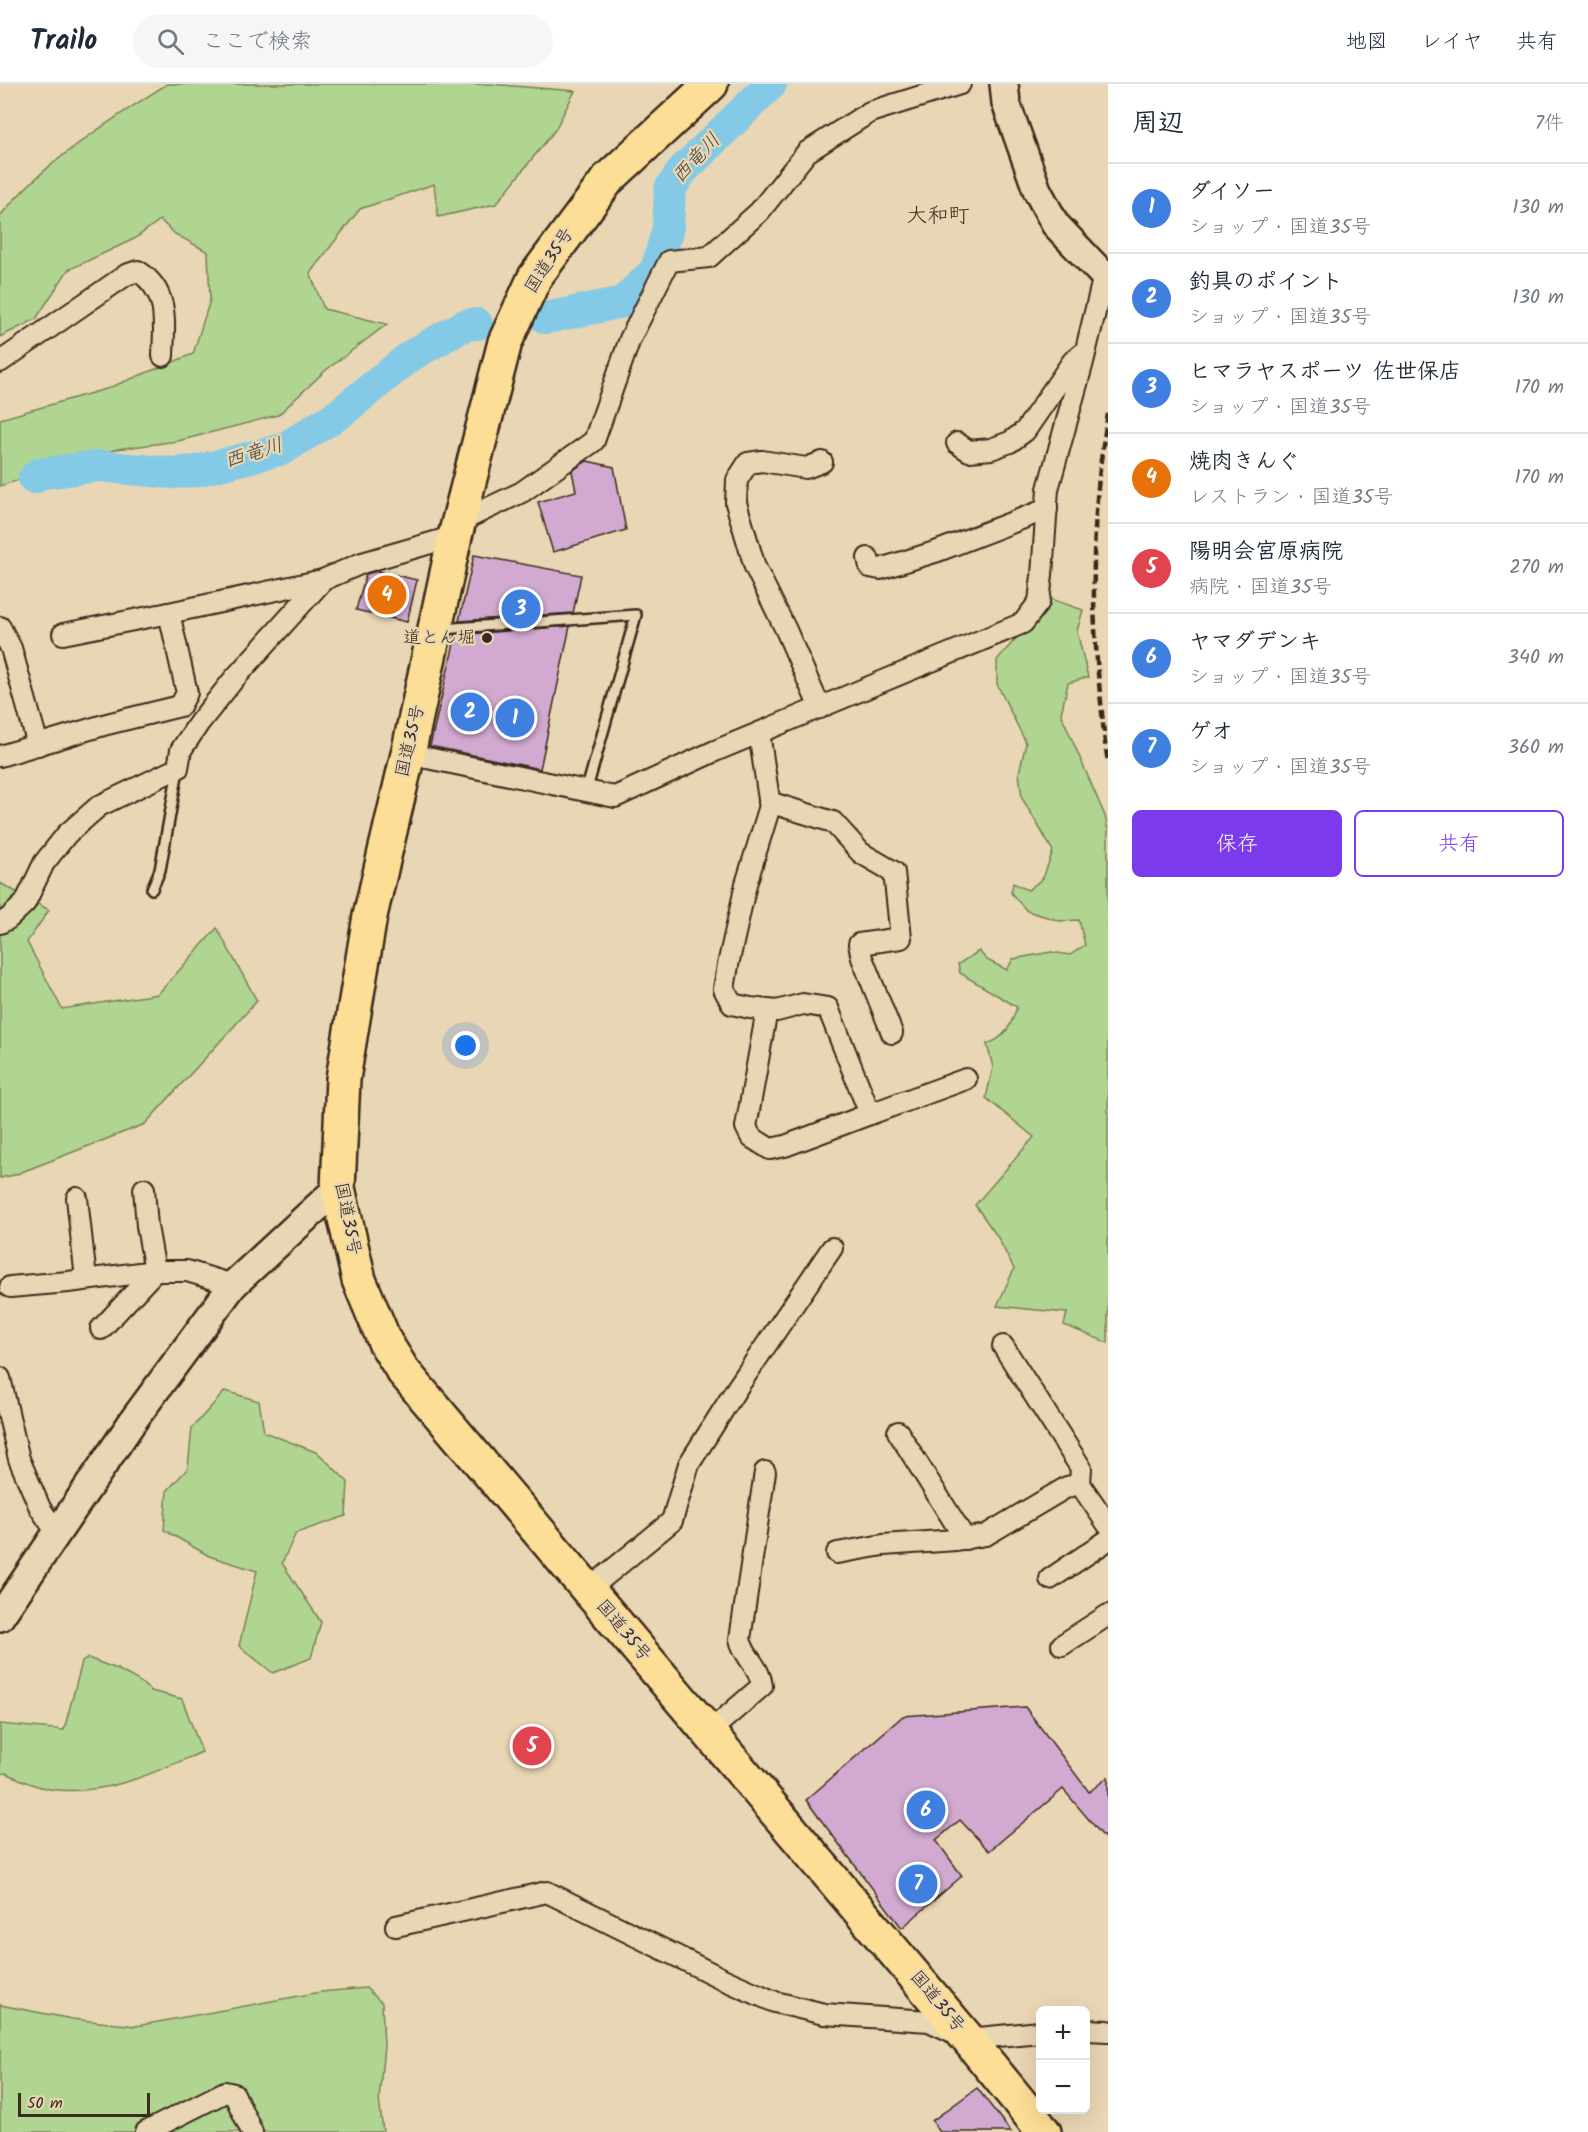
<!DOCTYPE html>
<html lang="ja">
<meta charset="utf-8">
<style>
body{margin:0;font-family:Kalam,"Klee One",sans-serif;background:#f6f6f7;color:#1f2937}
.controls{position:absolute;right:18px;bottom:18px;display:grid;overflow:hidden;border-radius:9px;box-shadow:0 6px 24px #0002}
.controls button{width:54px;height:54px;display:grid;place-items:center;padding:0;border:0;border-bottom:2px solid #e0e1e3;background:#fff;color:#1f2937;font:30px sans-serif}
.scale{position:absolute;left:18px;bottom:15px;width:132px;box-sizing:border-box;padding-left:6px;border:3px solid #3b2a1e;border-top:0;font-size:16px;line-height:21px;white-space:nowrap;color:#3b2a1e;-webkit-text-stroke:4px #e9d6b4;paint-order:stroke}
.you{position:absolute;left:466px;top:962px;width:21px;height:21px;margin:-15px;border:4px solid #fff;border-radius:50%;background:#1a73e8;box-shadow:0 0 0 9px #1a73e833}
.badge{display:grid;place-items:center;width:39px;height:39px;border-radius:50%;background:#7c3aed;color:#fff;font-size:20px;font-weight:700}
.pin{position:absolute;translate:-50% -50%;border:3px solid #fff;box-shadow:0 2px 6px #0006}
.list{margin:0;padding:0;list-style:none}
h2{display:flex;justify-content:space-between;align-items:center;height:78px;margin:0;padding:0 24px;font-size:26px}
h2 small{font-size:20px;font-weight:400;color:#747a83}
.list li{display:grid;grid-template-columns:39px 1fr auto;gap:18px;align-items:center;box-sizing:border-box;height:90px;padding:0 24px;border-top:2px solid #e0e1e3}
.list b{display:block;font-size:22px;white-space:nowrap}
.list p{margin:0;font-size:20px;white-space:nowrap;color:#747a83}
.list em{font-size:20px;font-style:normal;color:#747a83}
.actions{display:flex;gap:12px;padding:18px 24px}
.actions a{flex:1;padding:14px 0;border:2px solid #7c3aed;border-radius:9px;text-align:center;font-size:21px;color:#7c3aed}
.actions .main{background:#7c3aed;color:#fff}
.icon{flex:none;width:33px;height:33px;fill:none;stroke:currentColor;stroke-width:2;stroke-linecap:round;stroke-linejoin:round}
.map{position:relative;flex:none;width:1108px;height:2048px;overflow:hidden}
header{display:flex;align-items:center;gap:36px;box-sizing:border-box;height:84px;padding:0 30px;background:#fff;border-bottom:2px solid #e0e1e3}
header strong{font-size:28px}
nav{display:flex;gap:33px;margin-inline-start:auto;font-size:21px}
.search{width:420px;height:54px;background:#f6f6f7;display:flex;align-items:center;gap:15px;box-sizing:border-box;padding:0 21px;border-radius:33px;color:#747a83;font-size:22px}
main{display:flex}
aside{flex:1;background:#fff}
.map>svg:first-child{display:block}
.green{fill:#b0d591;stroke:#768058;stroke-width:1.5}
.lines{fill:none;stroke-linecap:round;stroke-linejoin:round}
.river{stroke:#84cae6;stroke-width:32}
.building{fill:#d2aad1;stroke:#3b2a1e;stroke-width:1.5}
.lane-casing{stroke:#3b2a1e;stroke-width:14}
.street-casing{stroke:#3b2a1e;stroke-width:24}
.secondary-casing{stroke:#3b2a1e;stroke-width:32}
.highway-casing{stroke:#3b2a1e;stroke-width:38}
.lane{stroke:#e9d6b4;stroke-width:9}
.street{stroke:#e9d6b4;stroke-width:20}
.secondary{stroke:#e9d6b4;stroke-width:27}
.highway{stroke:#fcde96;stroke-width:33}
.rail{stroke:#3b2a1e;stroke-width:4.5;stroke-dasharray:9 4.5;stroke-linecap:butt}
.poi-dot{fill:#3b2a1e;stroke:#e9d6b4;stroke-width:2}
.labels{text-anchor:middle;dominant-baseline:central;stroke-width:4.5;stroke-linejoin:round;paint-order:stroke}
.street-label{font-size:18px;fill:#3b2a1e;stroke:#e9d6b4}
.poi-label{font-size:18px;fill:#3b2a1e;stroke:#e9d6b4;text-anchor:end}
.water-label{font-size:20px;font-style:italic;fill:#46423c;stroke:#e9d6b4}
.quarter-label{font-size:21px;fill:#3b2a1e;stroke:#e9d6b4}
</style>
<header>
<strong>Trailo</strong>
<div class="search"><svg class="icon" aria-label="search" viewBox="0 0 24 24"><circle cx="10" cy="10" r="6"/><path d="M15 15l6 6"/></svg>ここで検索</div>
<nav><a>地図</a><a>レイヤ</a><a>共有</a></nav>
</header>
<main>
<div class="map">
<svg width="1108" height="2048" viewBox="0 0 1108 2048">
<rect width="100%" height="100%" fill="#e9d6b4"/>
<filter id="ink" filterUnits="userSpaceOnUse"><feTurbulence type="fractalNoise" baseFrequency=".0167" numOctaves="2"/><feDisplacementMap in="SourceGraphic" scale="12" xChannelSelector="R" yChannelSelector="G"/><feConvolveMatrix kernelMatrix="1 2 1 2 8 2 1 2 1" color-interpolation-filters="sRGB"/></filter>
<g filter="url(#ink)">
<g class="green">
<path d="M167 0H490L575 7 555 46 496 120 438 133 434 100 360 125 310 189 324 225 387 240 326 286 278 331 178 357 117 365 0 402V335L106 305 193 270 210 216 208 168 175 150 160 136 134 155 68 186 36 235 0 253V132C45 77 108 38 167 0Z"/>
<path d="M1051 515 1083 526 1077 547 1088 593 1068 599 1061 630 1105 732 1108 746V1259L1064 1241 1067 1229 997 1222 1014 1185 997 1152 975 1121 1034 1053 986 1014 993 983 987 960C1006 954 1011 941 1017 923L960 889 958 880 979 867 987 876 1007 886 1013 875 1051 868 1070 871 1085 861 1079 836 1060 837 1027 827 1011 809 1013 799 1028 806 1043 794 1053 767 1022 714 1019 689 1026 659 997 600V576Z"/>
<path d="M0 799 49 826 27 858 62 925 158 910 217 844 257 917 145 1040 14 1091 0 1094Z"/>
<path d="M225 1307 259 1317 264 1348 318 1369 348 1398 346 1432 296 1449 282 1479 321 1538 311 1574 273 1589 239 1562 257 1487 209 1472 164 1446 167 1407 188 1384 192 1344Z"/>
<path d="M88 1574 117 1585 139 1597 151 1607 182 1615 202 1668C153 1689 105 1713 50 1705 35 1703 19 1695 6 1689L0 1690V1640L64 1646 82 1578Z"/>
<path d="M366 1904 382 1919 384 1962 379 2015 383 2048H0V1921L72 1935 136 1942 321 1908Z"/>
</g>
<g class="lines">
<g class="river">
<path d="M546 234 623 218 656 186 668 144 670 105 683 86 771 0"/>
<path d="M34 394 38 390 99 382 173 389 196 387 283 365 339 330 412 271 465 241 477 240"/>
</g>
</g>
<g class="building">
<path d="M587 377 614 383 626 446 553 468 538 418 576 407 572 387Z"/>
<path d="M474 471 581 491 573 529 459 537Z"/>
<path d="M378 487 417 496 407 538 356 526 366 490Z"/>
<path d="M570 542 540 685 430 662 456 551Z"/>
<path d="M1025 1623 1089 1708 1108 1693V1758L1063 1705 989 1767 960 1736 936 1756 962 1792 902 1844 806 1716 903 1632Z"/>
<path d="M977 2004 1011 2048H940L932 2037Z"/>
</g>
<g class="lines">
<defs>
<g id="lane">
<path d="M441 545 636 531 586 708"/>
<path d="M152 805 160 786 178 686"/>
</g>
<g id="street">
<path d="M0 278 126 191 138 187C170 208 164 239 163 272"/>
<path d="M957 359 969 367 991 365 1010 358 1025 347 1073 277 1083 269"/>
<path d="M459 438 522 408 594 357 630 255 669 177 709 173 759 128 807 68 870 28 960 0"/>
<path d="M868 474 870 483 880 485 938 467 1047 425"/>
<path d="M0 543 11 564 38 661"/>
<path d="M63 550 169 529"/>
<path d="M820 624 786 546 755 483 736 419 737 396 748 379 762 377 806 384 822 378"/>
<path d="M759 649 770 722 746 800 728 881 724 905 732 920 750 924 777 927 803 920 828 924 870 1030 966 995"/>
<path d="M408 670 615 713 715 667 1023 539 1039 518 1042 491 1048 405 1083 278 1104 191"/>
<path d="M0 672 107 640 180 622 187 609 169 529 323 496 362 479 455 452"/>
<path d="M769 718 833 738 861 769 894 788 901 854 859 860 862 874 892 949"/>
<path d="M0 839 8 835 25 819 44 779 67 750 99 722 178 684 181 666 199 639 234 595 323 496"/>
<path d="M767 926 746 1043 751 1053 770 1065 785 1062 870 1030"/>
<path d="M77 1114 86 1195"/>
<path d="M10 1203 68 1198 155 1187H187L233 1201"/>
<path d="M101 1245 155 1187 147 1142 144 1105"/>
<path d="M1003 1262 1081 1384 1080 1400 1108 1441"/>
<path d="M0 1294 19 1375 40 1424 57 1449"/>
<path d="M898 1348 965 1455"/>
<path d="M837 1469 883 1461 956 1456 986 1451 1067 1403 1080 1400"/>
<path d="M1050 1495 1108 1456"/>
<path d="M588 1506 672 1437 689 1380 737 1304 832 1164"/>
<path d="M1062 1561 1108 1531"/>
<path d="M709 1648 762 1602C760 1582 744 1574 740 1555L765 1388"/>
<path d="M396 1842 547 1808 725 1896 775 1918 824 1930 929 1937 968 1955 1040 1948"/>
<path d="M1086 1946 1108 1947"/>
<path d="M146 2048 225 2008 234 2010 252 2048"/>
</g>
<g id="secondary">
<path d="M1004 0 1006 19 1037 106 1055 140 1108 196"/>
<path d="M0 1533 135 1334 233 1201 338 1104"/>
</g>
<path id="highway" d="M711 0 608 95 535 193 505 258 455 452 408 670 370 832 343 995 338 1104 359 1196 385 1258 403 1287 968 1955 1044 2048"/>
</defs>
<use href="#lane" class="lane-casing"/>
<use href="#street" class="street-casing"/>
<use href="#secondary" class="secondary-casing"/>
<use href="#highway" class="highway-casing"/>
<use href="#lane" class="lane"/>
<use href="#street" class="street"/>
<use href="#secondary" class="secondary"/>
<use href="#highway" class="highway"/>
<path class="rail" d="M1108 330C1091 425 1090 522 1101 618 1103 638 1104 658 1108 677"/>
</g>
</g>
<circle class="poi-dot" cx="487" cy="554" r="6"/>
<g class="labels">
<g class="street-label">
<text transform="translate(550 177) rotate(-57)">国道35号</text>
<text transform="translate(411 657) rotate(-77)">国道35号</text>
<text transform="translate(347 1135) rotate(79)">国道35号</text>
<text transform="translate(623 1547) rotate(50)">国道35号</text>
<text transform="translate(937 1918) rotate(50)">国道35号</text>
</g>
<g class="poi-label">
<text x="475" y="554">道とん堀</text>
</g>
<g class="water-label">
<text transform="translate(697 75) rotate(-47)">西竜川</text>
<text transform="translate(254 370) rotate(-17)">西竜川</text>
</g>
<g class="quarter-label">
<text x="938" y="132">大和町</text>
</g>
</g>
</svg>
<div class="controls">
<button>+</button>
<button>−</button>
</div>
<div class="scale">50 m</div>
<div class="you"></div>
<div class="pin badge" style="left:515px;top:634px;background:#3f7fe0">1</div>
<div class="pin badge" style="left:470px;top:628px;background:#3f7fe0">2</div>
<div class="pin badge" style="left:521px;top:525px;background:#3f7fe0">3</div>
<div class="pin badge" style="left:387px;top:511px;background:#e8710a">4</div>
<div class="pin badge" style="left:532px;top:1662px;background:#e0444e">5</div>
<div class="pin badge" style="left:926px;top:1726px;background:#3f7fe0">6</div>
<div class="pin badge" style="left:918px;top:1800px;background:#3f7fe0">7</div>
</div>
<aside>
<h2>周辺<small>7件</small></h2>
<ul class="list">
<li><span class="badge" style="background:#3f7fe0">1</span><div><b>ダイソー</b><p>ショップ · 国道35号</p></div><em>130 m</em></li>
<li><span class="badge" style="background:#3f7fe0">2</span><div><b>釣具のポイント</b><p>ショップ · 国道35号</p></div><em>130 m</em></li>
<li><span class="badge" style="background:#3f7fe0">3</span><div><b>ヒマラヤスポーツ 佐世保店</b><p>ショップ · 国道35号</p></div><em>170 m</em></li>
<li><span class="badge" style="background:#e8710a">4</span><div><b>焼肉きんぐ</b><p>レストラン · 国道35号</p></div><em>170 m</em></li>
<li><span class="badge" style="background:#e0444e">5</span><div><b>陽明会宮原病院</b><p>病院 · 国道35号</p></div><em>270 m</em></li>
<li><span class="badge" style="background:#3f7fe0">6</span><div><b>ヤマダデンキ</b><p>ショップ · 国道35号</p></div><em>340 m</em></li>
<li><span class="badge" style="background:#3f7fe0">7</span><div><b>ゲオ</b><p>ショップ · 国道35号</p></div><em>360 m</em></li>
</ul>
<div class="actions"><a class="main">保存</a><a>共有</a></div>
</aside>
</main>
